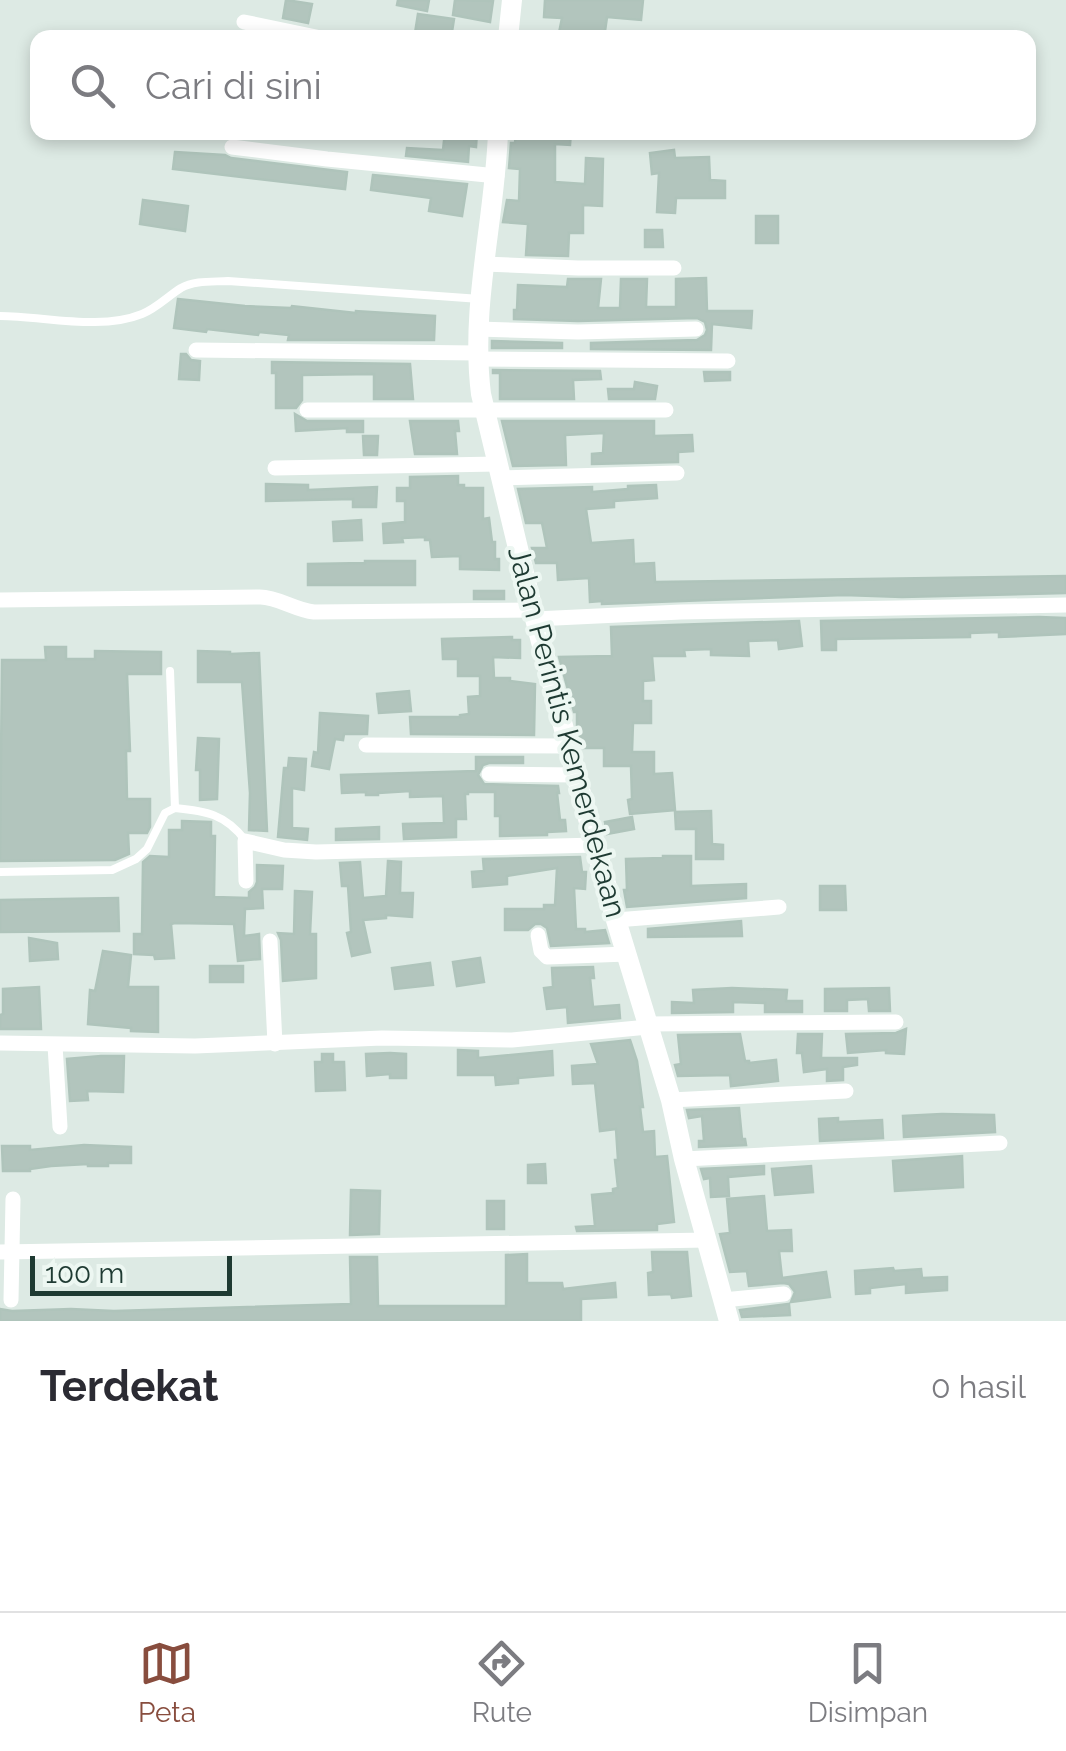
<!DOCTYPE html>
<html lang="id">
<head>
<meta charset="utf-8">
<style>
  :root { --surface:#fff; --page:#f7f7f7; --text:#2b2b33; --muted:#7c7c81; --line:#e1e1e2; --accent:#884d3e }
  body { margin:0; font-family:Raleway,sans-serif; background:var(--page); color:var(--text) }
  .scale { position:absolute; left:30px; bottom:25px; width:202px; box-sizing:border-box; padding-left:10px; border:5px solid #1e3a32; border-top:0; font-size:28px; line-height:35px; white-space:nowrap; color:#1e3a32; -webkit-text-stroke:8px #edf7f2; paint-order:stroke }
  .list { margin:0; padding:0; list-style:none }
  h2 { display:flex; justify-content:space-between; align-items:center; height:130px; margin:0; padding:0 40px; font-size:42px }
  h2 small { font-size:32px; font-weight:400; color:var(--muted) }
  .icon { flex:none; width:55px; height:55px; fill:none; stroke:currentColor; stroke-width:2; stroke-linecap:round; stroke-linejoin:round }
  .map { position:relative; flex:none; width:1066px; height:1321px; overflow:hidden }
  .search { position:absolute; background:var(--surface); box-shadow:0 5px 15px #0003; left:30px; right:30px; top:30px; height:110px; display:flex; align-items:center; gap:25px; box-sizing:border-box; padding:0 35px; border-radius:20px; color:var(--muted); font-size:38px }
  .sheet { height:290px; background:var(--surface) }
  nav { display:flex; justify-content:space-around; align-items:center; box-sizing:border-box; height:140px; border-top:2px solid var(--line); background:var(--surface); font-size:28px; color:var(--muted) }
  nav a { display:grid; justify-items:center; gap:5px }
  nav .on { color:var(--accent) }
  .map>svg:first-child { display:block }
  .building { fill:#b2c5bd; stroke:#afc4bb; stroke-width:2.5 }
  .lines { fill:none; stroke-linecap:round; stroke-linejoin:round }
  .service { stroke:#fff; stroke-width:8 }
  .minor { stroke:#fff; stroke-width:15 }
  .tertiary { stroke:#fff; stroke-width:20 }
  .labels { text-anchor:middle; stroke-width:8; stroke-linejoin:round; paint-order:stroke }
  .street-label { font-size:30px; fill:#1e3a32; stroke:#edf7f2 }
</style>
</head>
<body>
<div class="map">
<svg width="1066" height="1321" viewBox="0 0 1066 1321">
  <rect width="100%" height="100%" fill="#ddeae4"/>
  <!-- building -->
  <g class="building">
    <polygon points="286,0 312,4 308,23 283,18"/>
    <polygon points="398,0 429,0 427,11 397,5"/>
    <polygon points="455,0 493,1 490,22 453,15"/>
    <polygon points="545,0 643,0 641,20 607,17 604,38 558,38 562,18 544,17"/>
    <polygon points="418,14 454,19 451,38 435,38 415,33"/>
    <polygon points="445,132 477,132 476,147 469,146 468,162 406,156 407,148 443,150"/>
    <polygon points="516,132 571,132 570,145 555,144 555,182 585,184 586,158 603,159 602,206 583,205 583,233 569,233 568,256 526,255 528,224 503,222 507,200 519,201 520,169 509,168 511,143 515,143"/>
    <polygon points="674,150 675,158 709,157 710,180 725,181 725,198 676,198 675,213 657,212 659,173 652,174 650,153"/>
    <polygon points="175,152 225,155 231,158 347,172 345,189 173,169"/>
    <polygon points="373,175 467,184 462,216 429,211 431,198 371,190"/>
    <polygon points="143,200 188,206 185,231 140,224"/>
    <rect x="756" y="216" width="22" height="27"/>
    <polygon points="645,230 662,230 663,247 645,247"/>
    <polygon points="706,278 707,311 752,311 751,328 712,324 711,350 591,349 591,343 697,340 705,335 707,330 705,322 697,318 578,321 514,319 514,310 517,310 518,285 567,287 568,279 601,279 598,308 620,308 621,279 647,279 646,307 676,307 676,279"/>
    <polygon points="178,299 245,306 291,308 292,306 356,313 356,311 435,316 434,340 288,340 289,335 259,332 258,335 207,329 206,332 174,328"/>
    <polygon points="492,341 562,343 562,348 492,348"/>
    <polygon points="181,354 186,354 191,360 200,361 199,380 179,379"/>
    <polygon points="272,362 410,364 413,399 374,399 374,374 302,375 302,400 296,408 276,408 276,373 272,373"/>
    <polygon points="493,370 600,371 601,379 573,380 574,399 500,399 500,373 493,373"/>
    <polygon points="704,372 730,372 730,380 705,381"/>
    <polygon points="635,382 657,386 655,399 609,399 608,389 634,389"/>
    <polygon points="295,414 307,421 363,421 363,432 347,432 347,428 296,431"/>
    <polygon points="410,421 458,421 459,431 455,431 457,454 415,454"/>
    <polygon points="502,421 654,421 654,436 692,435 693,451 678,452 678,462 592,464 592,454 603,453 604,433 565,435 566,465 513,466"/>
    <polygon points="363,436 378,436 377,455 364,455"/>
    <polygon points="458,476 458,485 464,485 464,488 483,488 483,519 489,518 492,542 495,542 495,559 499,559 499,570 460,569 460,556 432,557 430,540 425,540 425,537 402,538 403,542 384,543 383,524 405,522 405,501 397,501 397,488 410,488 410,477"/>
    <polygon points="266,484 308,485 308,490 377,487 376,507 353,507 353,499 266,501"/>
    <polygon points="656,485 657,498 614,501 614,507 586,509 591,543 633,540 634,564 654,563 655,582 1066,576 1066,593 902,597 844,595 602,604 602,601 590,602 589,578 558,580 557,563 536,563 532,548 547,548 542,523 526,523 518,489 592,487 592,492 628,489 628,486"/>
    <polygon points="361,520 362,540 334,541 333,522"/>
    <polygon points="365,561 415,561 415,585 308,585 308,564 365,563"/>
    <rect x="474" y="591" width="30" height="8"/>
    <polygon points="1039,617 1066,618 1066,634 999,637 999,632 970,633 970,637 836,639 836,650 822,650 821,621"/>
    <polygon points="799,621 802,646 779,649 778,640 748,641 749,656 711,655 711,649 684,650 685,656 652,656 654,680 643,681 643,701 651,701 651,723 633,723 632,752 654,752 654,774 672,773 675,810 630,814 628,800 632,799 631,766 604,766 604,748 583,748 577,726 577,712 574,712 559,657 612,656 611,627"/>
    <polygon points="512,637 512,640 520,640 520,658 493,657 494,678 510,678 510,681 535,684 534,735 411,734 410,717 460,717 460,715 469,714 468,697 480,696 480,676 458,676 458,659 443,659 442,639"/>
    <polygon points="45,647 66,647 66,659 95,659 95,651 161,652 161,674 127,674 130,751 126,751 127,799 150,799 150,827 147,833 128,833 129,854 115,860 0,861 2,660 46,660"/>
    <polygon points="198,651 230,652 230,654 259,653 267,831 249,830 250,793 242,682 198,682"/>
    <polygon points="409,691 411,711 379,713 377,694"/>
    <polygon points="320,713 368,716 367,734 344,734 343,740 335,739 329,769 312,766 314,752 318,753"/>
    <polygon points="198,738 219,739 217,799 200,800 200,770 196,770"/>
    <polygon points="476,757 523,757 523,763 489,763 483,765 478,775 484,784 558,786 559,793 557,793 560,820 565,820 566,831 547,832 547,835 500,836 500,816 495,816 495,792 468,792 468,794 465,794 466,819 456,819 456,837 404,839 403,824 444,823 443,796 410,797 410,791 378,793 378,795 366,795 366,792 342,793 341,775 476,771"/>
    <polygon points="289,758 306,759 304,790 292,788 292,828 308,829 307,840 278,837 284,768 288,768"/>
    <polygon points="711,811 712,844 723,845 723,859 696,859 696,829 676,829 675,812"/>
    <polygon points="632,817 634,829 607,834 605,822"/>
    <polygon points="182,821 211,822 211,836 215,836 214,897 249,898 249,892 255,887 257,882 257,865 283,866 282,889 262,889 263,908 245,909 244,936 259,934 260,959 238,961 234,924 175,923 171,924 174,958 155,959 154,955 134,954 134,934 142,934 143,862 150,856 169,857 169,830 182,830"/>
    <polygon points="379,827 379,839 336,840 336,829"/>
    <polygon points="663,856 691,856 691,886 746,884 746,898 627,907 624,890 627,890 626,859 663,858"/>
    <polygon points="580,857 582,872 586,872 585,889 574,888 576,929 585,929 585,932 605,930 609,943 551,946 547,928 541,924 535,924 528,930 505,930 505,909 544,909 544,905 555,905 557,868 507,876 507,884 473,887 472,872 484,871 483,859"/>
    <polygon points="388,861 401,862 400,893 413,893 412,917 386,915 386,918 363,920 370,952 352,956 347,933 351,932 348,886 342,886 340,863 360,862 363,898 386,896"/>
    <polygon points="820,886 845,886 846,910 820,910"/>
    <polygon points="295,891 312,892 310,934 316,934 316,978 283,981 281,940 278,933 294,934"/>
    <polygon points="118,898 119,931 0,932 0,900"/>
    <polygon points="741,921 742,936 648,937 648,929"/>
    <polygon points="29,938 57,943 58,959 30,961"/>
    <polygon points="103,951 131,955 128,987 158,987 158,1032 131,1031 131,1028 88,1024 90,990 95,991"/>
    <polygon points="480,958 484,982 457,986 453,962"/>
    <polygon points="430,963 433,985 395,989 392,968"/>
    <rect x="210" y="966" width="33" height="16"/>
    <polygon points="593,967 594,978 590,978 593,1007 619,1005 620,1018 568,1023 567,1007 547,1009 544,988 553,987 552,968"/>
    <polygon points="39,987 41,1029 0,1029 0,1015 3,1014 3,989"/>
    <polygon points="732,988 787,990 786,1001 802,1001 802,1012 765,1012 765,1003 733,1002 733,1012 672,1013 672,1002 694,1003 693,990"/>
    <polygon points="889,988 890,1011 869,1011 868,999 847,1000 847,1011 825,1011 825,989"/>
    <polygon points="906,1029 904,1054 886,1053 886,1050 848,1053 846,1034 896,1033"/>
    <polygon points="740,1034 745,1061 749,1061 749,1063 776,1060 778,1081 731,1086 730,1075 678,1076 675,1065 681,1064 678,1035"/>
    <polygon points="798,1034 822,1034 821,1058 857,1058 857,1065 843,1067 843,1080 827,1081 827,1069 804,1072 802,1053 797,1053"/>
    <polygon points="630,1040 637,1061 643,1107 640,1107 643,1132 654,1131 655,1157 667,1156 674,1222 657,1224 657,1230 577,1231 576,1227 595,1226 592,1195 613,1193 613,1189 618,1188 615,1160 618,1160 616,1129 600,1131 595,1083 573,1084 572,1066 598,1064 591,1044"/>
    <polygon points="458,1050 478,1051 478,1058 552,1051 553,1075 518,1078 518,1083 496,1085 495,1075 458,1075"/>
    <polygon points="390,1053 406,1054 406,1078 390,1078 390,1074 367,1076 366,1054"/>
    <polygon points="322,1054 333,1054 333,1062 344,1062 345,1090 316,1091 315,1062 322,1062"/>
    <polygon points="101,1056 124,1056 123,1092 87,1091 88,1100 70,1101 67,1059"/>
    <polygon points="739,1108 742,1139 745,1139 746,1145 699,1147 699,1141 704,1141 702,1116 689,1118 687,1110"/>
    <polygon points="942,1114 994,1115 995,1132 904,1137 903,1116"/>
    <polygon points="838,1118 838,1122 882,1120 883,1138 820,1141 819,1119"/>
    <polygon points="84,1145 131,1147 131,1163 108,1163 108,1166 88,1166 88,1164 51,1166 30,1169 30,1171 3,1171 2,1146 30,1146 30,1150"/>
    <polygon points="962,1156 963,1187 895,1191 893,1161"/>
    <polygon points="545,1164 546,1183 528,1183 528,1165"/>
    <polygon points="764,1166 764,1174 728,1177 729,1196 711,1197 710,1178 704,1179 701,1169"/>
    <polygon points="811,1166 813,1192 775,1195 772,1169"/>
    <polygon points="351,1190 380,1191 379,1234 350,1235"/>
    <polygon points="764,1196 767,1231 791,1230 792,1251 779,1251 782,1278 826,1272 830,1297 791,1302 795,1292 789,1284 783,1283 749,1286 747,1271 730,1272 720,1234 730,1233 727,1199"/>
    <rect x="487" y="1201" width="17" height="28"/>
    <polygon points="652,1252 687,1252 691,1296 672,1298 671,1294 649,1295 648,1273 653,1272"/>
    <polygon points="527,1254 527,1283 562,1283 563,1289 615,1283 616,1297 581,1299 581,1321 0,1321 0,1309 12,1311 71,1309 114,1311 351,1304 350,1257 377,1257 378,1306 506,1306 506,1255"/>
    <polygon points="893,1268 894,1271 921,1269 922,1278 947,1277 947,1290 906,1293 906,1284 870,1288 870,1293 856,1294 855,1271"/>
    <polygon points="789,1304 790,1315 742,1317 740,1310"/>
  </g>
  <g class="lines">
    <!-- service -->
    <g class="service">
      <path d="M0,316c44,0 100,15 142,-2 15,-6 26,-18 39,-26 14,-8 32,-6 47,-7l252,18"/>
      <polyline points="170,671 175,808"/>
      <path d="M0,872l112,-2 24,-11 11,-10 18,-36 10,-5c31,3 50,6 70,32"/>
    </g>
    <!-- minor -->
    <g class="minor">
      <polyline points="244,22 321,38"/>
      <polyline points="232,147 327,159 497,176"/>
      <polyline points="484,264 578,268 674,268"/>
      <polyline points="478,329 578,332 696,329"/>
      <polyline points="196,350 477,353"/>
      <polyline points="477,359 728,361"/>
      <polyline points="307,410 666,410"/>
      <polyline points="275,468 498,464"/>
      <polyline points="501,478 677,473"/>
      <path d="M0,600l260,-3c18,0 35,13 54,15l219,-2"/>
      <polyline points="535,619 681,612 1066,605"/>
      <polyline points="366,745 569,746"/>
      <polyline points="489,774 576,775"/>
      <polyline points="246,881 245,841 284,850 316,852 596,845"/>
      <polyline points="616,920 779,907"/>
      <polyline points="538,935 541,951 547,957 627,954"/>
      <polyline points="270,941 275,1044"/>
      <polyline points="648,1024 896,1022"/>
      <polyline points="0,1043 195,1046 382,1038 512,1040 648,1027"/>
      <polyline points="55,1045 60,1127"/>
      <polyline points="671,1100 846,1091"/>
      <polyline points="684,1159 1000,1143"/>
      <polyline points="0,1252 707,1240"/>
      <polyline points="11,1300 13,1199"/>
      <polyline points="723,1300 784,1294"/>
    </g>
    <!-- tertiary -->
    <g class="tertiary">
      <polyline points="508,38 512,0"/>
      <path d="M498,132c-3,88 -28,174 -17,262l54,225 41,156 40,145 55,180 13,59 45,162"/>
    </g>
  </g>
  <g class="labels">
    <!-- street labels -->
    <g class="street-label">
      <text transform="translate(567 732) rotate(75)" y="10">Jalan Perintis Kemerdekaan</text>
    </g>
  </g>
</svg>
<div class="scale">100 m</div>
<div class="search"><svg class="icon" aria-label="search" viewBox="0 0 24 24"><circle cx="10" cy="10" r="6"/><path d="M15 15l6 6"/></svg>Cari di sini</div>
</div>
<section class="sheet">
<h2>Terdekat<small>0 hasil</small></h2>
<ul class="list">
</ul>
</section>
<nav>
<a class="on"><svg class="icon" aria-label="map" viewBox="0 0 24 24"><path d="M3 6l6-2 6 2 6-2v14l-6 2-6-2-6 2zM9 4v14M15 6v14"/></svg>Peta</a>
<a><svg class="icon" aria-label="directions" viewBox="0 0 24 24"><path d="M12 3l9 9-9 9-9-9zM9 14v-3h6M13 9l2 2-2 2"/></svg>Rute</a>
<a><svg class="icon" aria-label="saved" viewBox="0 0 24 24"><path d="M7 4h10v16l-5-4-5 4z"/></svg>Disimpan</a>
</nav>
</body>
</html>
